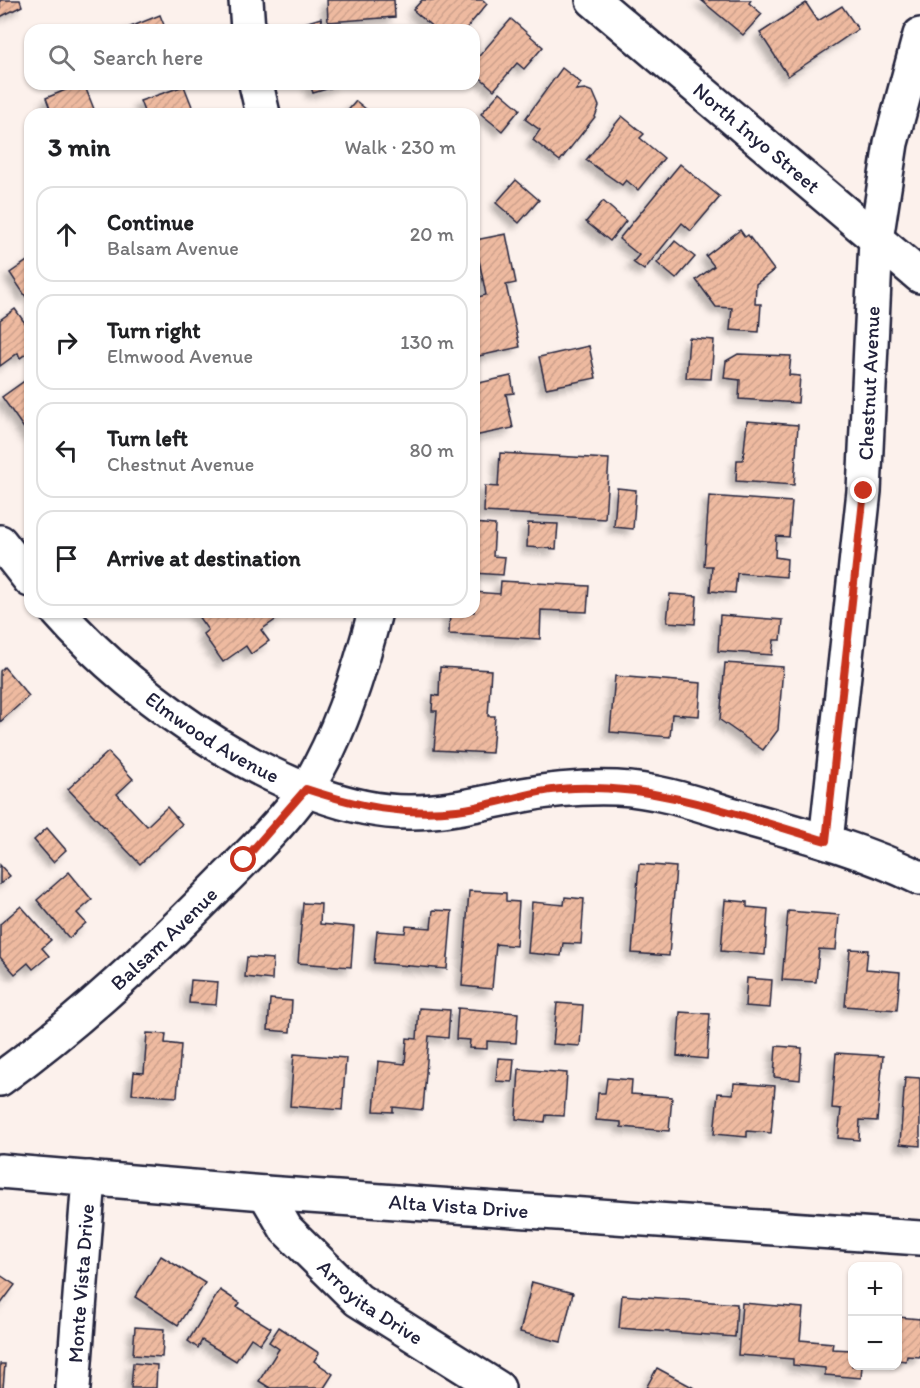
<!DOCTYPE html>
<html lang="en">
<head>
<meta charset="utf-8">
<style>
  :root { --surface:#fff; --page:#f2f2f2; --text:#202124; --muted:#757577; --line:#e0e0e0 }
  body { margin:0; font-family:Itim,sans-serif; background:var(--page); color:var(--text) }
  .controls { position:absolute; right:18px; bottom:18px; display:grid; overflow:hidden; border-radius:12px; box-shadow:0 2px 4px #0004 }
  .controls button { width:54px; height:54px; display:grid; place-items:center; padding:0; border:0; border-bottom:2px solid var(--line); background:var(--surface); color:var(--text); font:30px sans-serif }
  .stop { position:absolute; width:18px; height:18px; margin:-14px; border:4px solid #c8321e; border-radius:50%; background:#fff }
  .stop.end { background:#c8321e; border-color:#fff; box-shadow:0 2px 6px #0008 }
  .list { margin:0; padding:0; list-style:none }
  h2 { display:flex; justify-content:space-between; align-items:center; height:78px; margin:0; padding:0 24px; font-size:26px }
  h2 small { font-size:20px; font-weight:400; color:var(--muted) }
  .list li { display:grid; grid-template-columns:39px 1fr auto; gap:18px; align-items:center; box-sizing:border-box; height:96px; margin:0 12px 12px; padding:0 12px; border:2px solid var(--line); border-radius:18px }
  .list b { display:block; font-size:22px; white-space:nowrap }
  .list p { margin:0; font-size:20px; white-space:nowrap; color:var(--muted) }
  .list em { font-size:20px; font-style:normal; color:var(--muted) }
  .icon { flex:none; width:33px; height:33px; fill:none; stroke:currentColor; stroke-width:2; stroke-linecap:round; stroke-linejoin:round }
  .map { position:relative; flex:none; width:920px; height:1388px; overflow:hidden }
  .search { position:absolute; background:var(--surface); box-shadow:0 2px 4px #0004; left:24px; top:24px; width:456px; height:66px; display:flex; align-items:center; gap:15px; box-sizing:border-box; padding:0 21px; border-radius:18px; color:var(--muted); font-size:22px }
  .panel { position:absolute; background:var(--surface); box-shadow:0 2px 4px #0004; left:24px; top:108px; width:456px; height:510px; border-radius:18px }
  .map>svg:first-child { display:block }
  .building { fill:url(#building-hatch); stroke:#22223b; stroke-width:1.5; filter:url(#shadow) }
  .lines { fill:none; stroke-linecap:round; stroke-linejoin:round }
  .minor-casing { stroke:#22223b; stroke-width:38 }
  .minor { stroke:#fff; stroke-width:33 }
  .route { stroke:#c8321e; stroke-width:8 }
  .labels { text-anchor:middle; stroke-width:4.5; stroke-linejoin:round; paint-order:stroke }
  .street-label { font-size:21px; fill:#22223b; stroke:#fff }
</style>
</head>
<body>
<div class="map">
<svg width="920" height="1388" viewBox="0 0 920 1388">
  <defs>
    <pattern id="building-hatch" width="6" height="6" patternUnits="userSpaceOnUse" patternTransform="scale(1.5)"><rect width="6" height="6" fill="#eebaa0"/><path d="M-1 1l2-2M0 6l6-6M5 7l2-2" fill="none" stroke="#cca08b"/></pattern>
    <filter id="shadow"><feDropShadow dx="-5.5" dy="5.5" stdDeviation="3" flood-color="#0004"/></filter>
  </defs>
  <rect width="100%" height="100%" fill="#fcf1ec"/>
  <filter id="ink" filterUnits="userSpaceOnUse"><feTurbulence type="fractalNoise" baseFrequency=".0167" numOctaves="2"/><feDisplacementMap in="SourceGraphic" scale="12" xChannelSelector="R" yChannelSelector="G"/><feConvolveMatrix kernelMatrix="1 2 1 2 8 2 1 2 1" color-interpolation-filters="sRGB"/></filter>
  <g filter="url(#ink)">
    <!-- building -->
    <g class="building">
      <polygon points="0,0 20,0 22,6 0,17"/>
      <polygon points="327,0 394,0 395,17 328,22"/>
      <polygon points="422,0 483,0 487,4 465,30 436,30 413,10"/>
      <polygon points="701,0 751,0 749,3 762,14 743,35"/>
      <polygon points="806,3 818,21 842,6 858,29 788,76 760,33"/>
      <polygon points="160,15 166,30 123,30"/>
      <polygon points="321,18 325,30 296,30 295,26"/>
      <polygon points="511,19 543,47 524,69 517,63 494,90 474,72 474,62"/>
      <polygon points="562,68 581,83 576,90 585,89 593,92 599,106 595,117 560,161 533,140 540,130 525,119"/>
      <polygon points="80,84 84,84 94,109 83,114 52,114 46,98"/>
      <polygon points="310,84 339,84 340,85 313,93"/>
      <polygon points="184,86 195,114 145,114 140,101"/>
      <polygon points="500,92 520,109 502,131 481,114"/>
      <polygon points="356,101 372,114 345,114"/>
      <polygon points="622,116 644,134 640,138 664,158 638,190 626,180 622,185 586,160"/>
      <polygon points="680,164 720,197 691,231 682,223 644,270 633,262 639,255 619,239"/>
      <polygon points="516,180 539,200 519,223 496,203"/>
      <polygon points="603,201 626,221 610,241 586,222"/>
      <polygon points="740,230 745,237 748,235 774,270 756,284 755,304 761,304 759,332 730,330 732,308 716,307 696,280 714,266 706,256"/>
      <polygon points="506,234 516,283 506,285 520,347 474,357 474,298 486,295 475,240"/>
      <polygon points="675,241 695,257 676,279 657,263"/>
      <polygon points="30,259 30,294 26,297 10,273"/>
      <polygon points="15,309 30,330 30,351 20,358 18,353 0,366 0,320"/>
      <polygon points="689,338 714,340 711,379 686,378"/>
      <polygon points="589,346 596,378 546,388 539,357"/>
      <polygon points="738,354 791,356 789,375 800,376 798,403 739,399 740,380 724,378 726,361"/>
      <polygon points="511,376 514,393 506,394 513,428 474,436 474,384"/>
      <polygon points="30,377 30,437 2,397"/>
      <polygon points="747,421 798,425 794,485 736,481 737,460 743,460"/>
      <polygon points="500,453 609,459 605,519 484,512 485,486 498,487"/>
      <polygon points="617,488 636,490 633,529 614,527"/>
      <polygon points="709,496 792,502 789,537 776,536 775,557 787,559 786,577 737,573 735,593 710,591 712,566 704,566"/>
      <polygon points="474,523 495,525 493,556 505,557 503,575 474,573"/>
      <polygon points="528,523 558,524 556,549 527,547"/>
      <polygon points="501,581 589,586 587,612 541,610 540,639 449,634 450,612 474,612 474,592 500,594"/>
      <polygon points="670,594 697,596 695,624 667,622"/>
      <polygon points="195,612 279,612 281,616 261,630 269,641 251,654 246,646 223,662 203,634 208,630"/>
      <polygon points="720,615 783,620 781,640 774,640 772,655 718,651"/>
      <polygon points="725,663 783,667 778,730 763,750 720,720"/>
      <polygon points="4,667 29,696 0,722 0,671"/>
      <polygon points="440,667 491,670 488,716 495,716 492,753 434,750 437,711 432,711 433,695 439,696"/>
      <polygon points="615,676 701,683 699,716 672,714 670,737 610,732"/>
      <polygon points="108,752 133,779 117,794 147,826 167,807 182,824 140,864 68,789"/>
      <polygon points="47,828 66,850 53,862 34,840"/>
      <polygon points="639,864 676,867 669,956 632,953"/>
      <polygon points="0,865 10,876 0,884"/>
      <polygon points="69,872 92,900 77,913 86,923 69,938 37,900"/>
      <polygon points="469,891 506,893 506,901 519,902 516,946 496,944 492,989 462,986"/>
      <polygon points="565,897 584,899 581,944 563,943 561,956 528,953 532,902 564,905"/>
      <polygon points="725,900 747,902 747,907 768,909 765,955 721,951"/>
      <polygon points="303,903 321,904 320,924 354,927 351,967 298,963"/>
      <polygon points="21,906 51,940 42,948 49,956 33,969 28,963 15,974 0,957 0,924"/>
      <polygon points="433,910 452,911 447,969 374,963 377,931 405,933 406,926 431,928"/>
      <polygon points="788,911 839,915 836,950 819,949 816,982 782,980"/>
      <polygon points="850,949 868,950 866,969 900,972 897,1010 845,1006"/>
      <polygon points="247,957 273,959 272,980 245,977"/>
      <polygon points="747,978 772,980 770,1008 745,1006"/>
      <polygon points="191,980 218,982 216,1005 189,1003"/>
      <polygon points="270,999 292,1001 290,1032 268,1030"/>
      <polygon points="557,1003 583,1005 580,1046 553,1044"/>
      <polygon points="419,1008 450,1010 448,1038 429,1036 423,1110 393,1107 393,1112 374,1111 378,1061 405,1064 407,1038 417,1039"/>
      <polygon points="458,1008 518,1013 516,1043 487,1041 487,1049 469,1048 470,1040 456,1039"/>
      <polygon points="680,1012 710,1014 707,1059 677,1056"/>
      <polygon points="147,1033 166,1034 165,1043 181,1045 177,1097 132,1094 134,1072 144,1073"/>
      <polygon points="776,1046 802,1048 800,1080 774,1077"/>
      <polygon points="836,1053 883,1056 877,1121 860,1120 859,1140 838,1138 841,1109 832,1108"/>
      <polygon points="294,1054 346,1058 342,1110 290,1106"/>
      <polygon points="498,1058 514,1059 512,1082 496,1081"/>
      <polygon points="519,1069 567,1073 564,1116 546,1115 545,1122 516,1119"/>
      <polygon points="905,1077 920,1078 920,1146 900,1144"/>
      <polygon points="607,1078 632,1080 631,1094 672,1097 669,1131 621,1127 621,1122 596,1120 598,1093 605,1093"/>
      <polygon points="734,1083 775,1086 771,1133 747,1131 747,1137 714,1134 718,1093 733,1094"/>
      <polygon points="161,1256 205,1283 178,1325 135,1297"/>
      <polygon points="0,1275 15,1285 0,1305"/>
      <polygon points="532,1282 573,1293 561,1342 520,1332"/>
      <polygon points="220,1290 240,1303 237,1307 271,1328 260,1344 251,1338 236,1361 202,1340 198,1348 188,1341"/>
      <polygon points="622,1295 737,1304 735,1337 619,1328"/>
      <polygon points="742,1303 803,1308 800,1340 833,1343 832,1349 852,1350 852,1366 862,1366 861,1378 825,1375 825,1368 793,1365 793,1359 738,1355"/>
      <polygon points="898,1317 920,1319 920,1357 907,1356 906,1361 898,1360"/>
      <polygon points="135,1327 164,1329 162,1357 133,1355"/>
      <polygon points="279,1327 319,1353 314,1361 333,1374 324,1388 270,1388 259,1381 279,1349 269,1342"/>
      <polygon points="133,1363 157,1365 156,1388 131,1388"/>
      <polygon points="0,1364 5,1364 3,1388 0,1388"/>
      <polygon points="657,1368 694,1388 646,1388"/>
    </g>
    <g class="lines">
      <!-- minor casing -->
      <g class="minor-casing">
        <g id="minor">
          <polyline points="246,0 248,30"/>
          <path id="s1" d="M593,0l327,276"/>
          <polyline points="256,84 263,114"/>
          <polyline points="0,542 30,580"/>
          <path id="s2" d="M58,612c75,86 235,202 353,200 39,0 74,-10 112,-17 31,-6 63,-8 94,-7 43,2 84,17 124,29 61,17 122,33 179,61"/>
          <path id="s3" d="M826,841l38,-350 12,-251 15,-97 29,-108"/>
          <path id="s4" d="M0,1079c81,-59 154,-127 224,-199 25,-25 63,-62 82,-91 33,-50 54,-119 69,-177"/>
          <path id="s5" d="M0,1171l265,22 655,45"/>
          <path id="s6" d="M265,1193l21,36 72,71 140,88"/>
          <path id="s7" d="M73,1388l16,-210"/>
        </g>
      </g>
      <!-- minor -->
      <use href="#minor" class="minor"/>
    </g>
  </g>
  <g class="lines" filter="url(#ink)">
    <!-- route -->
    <path class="route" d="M244,860l62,-71c52,17 96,27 151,21 40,-5 77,-21 117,-22 87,-3 170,29 252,53l38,-350"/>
  </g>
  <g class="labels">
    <!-- street labels -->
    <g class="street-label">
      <text dy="7" stroke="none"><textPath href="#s1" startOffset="214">North Inyo Street</textPath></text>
      <text dy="7" stroke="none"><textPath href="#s3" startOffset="460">Chestnut Avenue</textPath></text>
      <text dy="7" stroke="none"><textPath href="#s2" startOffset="200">Elmwood Avenue</textPath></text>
      <text dy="7" stroke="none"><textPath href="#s4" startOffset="216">Balsam Avenue</textPath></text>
      <text dy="7" stroke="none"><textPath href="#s5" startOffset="460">Alta Vista Drive</textPath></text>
      <text dy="7" stroke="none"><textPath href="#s7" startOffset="105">Monte Vista Drive</textPath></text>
      <text dy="7" stroke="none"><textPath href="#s6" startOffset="154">Arroyita Drive</textPath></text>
    </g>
  </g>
</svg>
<div class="controls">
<button>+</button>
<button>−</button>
</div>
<div class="stop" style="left:244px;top:860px"></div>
<div class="stop end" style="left:864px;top:491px"></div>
<div class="search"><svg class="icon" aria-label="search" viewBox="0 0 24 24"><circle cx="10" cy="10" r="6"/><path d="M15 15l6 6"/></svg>Search here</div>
<section class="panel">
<h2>3 min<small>Walk · 230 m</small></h2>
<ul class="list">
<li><svg class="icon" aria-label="ahead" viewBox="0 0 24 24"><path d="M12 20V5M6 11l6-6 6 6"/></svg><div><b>Continue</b><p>Balsam Avenue</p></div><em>20 m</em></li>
<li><svg class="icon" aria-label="right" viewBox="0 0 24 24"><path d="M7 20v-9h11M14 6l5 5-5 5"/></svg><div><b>Turn right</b><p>Elmwood Avenue</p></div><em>130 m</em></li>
<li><svg class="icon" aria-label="left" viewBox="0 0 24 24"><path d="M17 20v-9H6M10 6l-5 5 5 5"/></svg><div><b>Turn left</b><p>Chestnut Avenue</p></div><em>80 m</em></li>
<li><svg class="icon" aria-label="arrive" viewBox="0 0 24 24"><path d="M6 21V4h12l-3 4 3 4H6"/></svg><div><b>Arrive at destination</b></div></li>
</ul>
</section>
</div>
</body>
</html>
